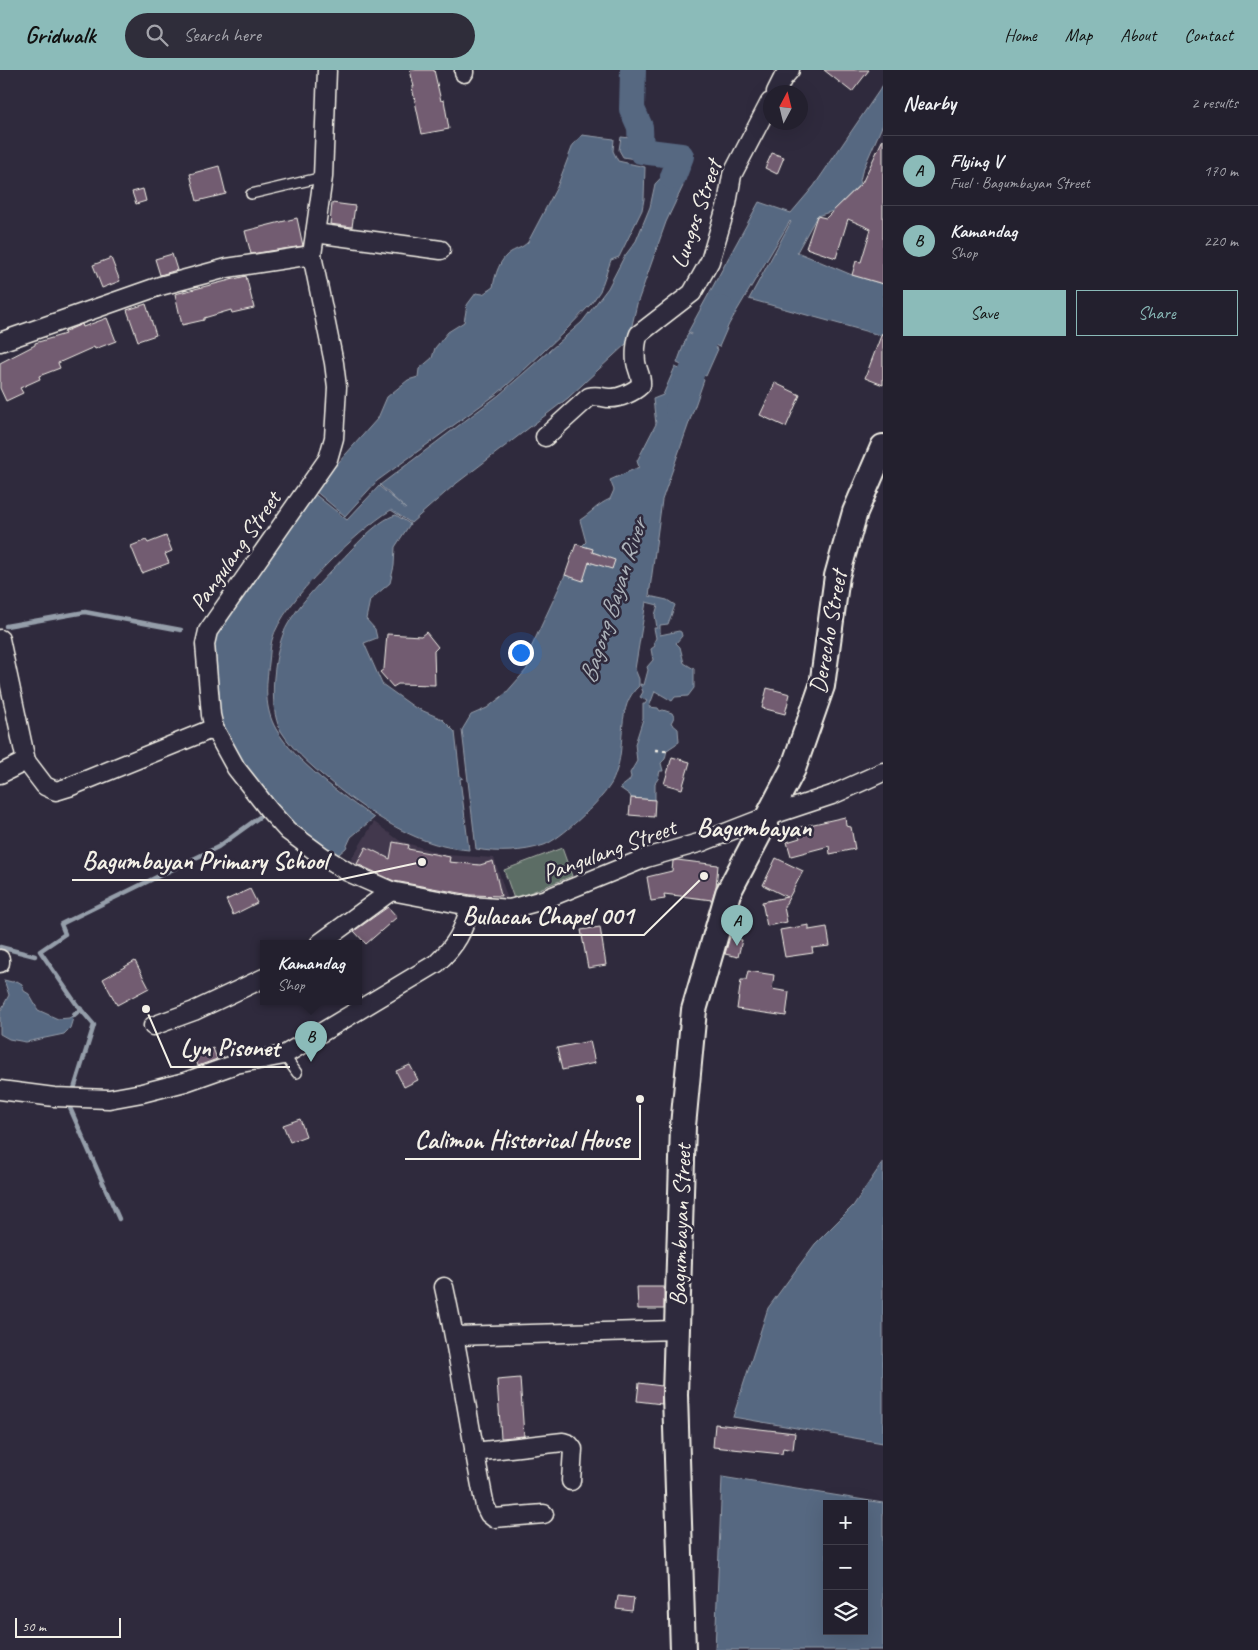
<!DOCTYPE html>
<html lang="en">
<head>
<meta charset="utf-8">
<style>
  :root { --surface:#23202e; --page:#2f2d3a; --text:#f1f3f6; --muted:#a3a3aa; --line:#403e4a; --accent:#8bbbb9 }
  body { margin:0; font-family:Caveat,sans-serif; background:var(--page); color:var(--text) }
  .controls { position:absolute; right:15px; bottom:15px; display:grid; overflow:hidden; border-radius:0px; box-shadow:0 5px 20px #0002 }
  .controls button { width:45px; height:45px; display:grid; place-items:center; padding:0; border:0; border-bottom:1px solid var(--line); background:var(--surface); color:var(--text); font:25px sans-serif }
  .compass { position:absolute; left:763px; top:15px; width:45px; height:45px; border-radius:50%; background:var(--surface); box-shadow:0 5px 20px #0002; rotate:7deg }
  .scale { position:absolute; left:15px; bottom:12px; width:106px; box-sizing:border-box; padding-left:5px; border:2px solid #f4f1e8; border-top:0; font-size:14px; line-height:18px; white-space:nowrap; color:#f4f1e8; -webkit-text-stroke:4px #2f2a3d; paint-order:stroke }
  .you { position:absolute; left:520px; top:582px; width:18px; height:18px; margin:-12px; border:4px solid #fff; border-radius:50%; background:#1a73e8; box-shadow:0 0 0 8px #1a73e833 }
  .badge { display:grid; place-items:center; width:32px; height:32px; border-radius:50%; background:var(--accent); color:#111; font-size:16px; font-weight:700 }
  .pin { position:absolute; translate:-50% -41px; filter:drop-shadow(0 1px 2px #0008) }
  .pin::after { content:''; position:absolute; top:26px; width:18px; height:15px; background:inherit; clip-path:polygon(0 0,100% 0,50% 100%) }
  .popup { position:absolute; left:260px; top:870px; width:102px; height:65px; box-sizing:border-box; display:grid; place-content:center; border-radius:0px; background:var(--surface); filter:drop-shadow(0 1px 4px #0005); font-size:16px; white-space:nowrap; color:var(--muted) }
  .popup b { font-size:19px; color:var(--text) }
  .popup::after { content:''; position:absolute; left:50%; top:100%; margin-left:-10px; border:10px solid transparent; border-top-color:var(--surface) }
  .list { margin:0; padding:0; list-style:none }
  h2 { display:flex; justify-content:space-between; align-items:center; height:65px; margin:0; padding:0 20px; font-size:21px }
  h2 small { font-size:16px; font-weight:400; color:var(--muted) }
  .list li { display:grid; grid-template-columns:32px 1fr auto; gap:15px; align-items:center; box-sizing:border-box; height:70px; padding:0 20px; border-top:1px solid var(--line) }
  .list b { display:block; font-size:19px; white-space:nowrap }
  .list p { margin:0; font-size:16px; white-space:nowrap; color:var(--muted) }
  .list em { font-size:16px; font-style:normal; color:var(--muted) }
  .actions { display:flex; gap:10px; padding:15px 20px }
  .actions a { flex:1; padding:11px 0; border:1px solid var(--accent); border-radius:0px; text-align:center; font-size:18px; color:var(--accent) }
  .actions .main { background:var(--accent); color:#111 }
  .icon { flex:none; width:28px; height:28px; fill:none; stroke:currentColor; stroke-width:2; stroke-linecap:round; stroke-linejoin:round }
  .map { position:relative; flex:none; width:883px; height:1580px; overflow:hidden }
  header { display:flex; align-items:center; gap:30px; box-sizing:border-box; height:70px; padding:0 25px; background:var(--accent); color:#111 }
  header strong { font-size:24px }
  nav { display:flex; gap:28px; margin-inline-start:auto; font-size:18px }
  .search { width:350px; height:45px; background:var(--page); display:flex; align-items:center; gap:12px; box-sizing:border-box; padding:0 18px; border-radius:28px; color:var(--muted); font-size:19px }
  main { display:flex }
  aside { flex:1; background:var(--surface) }
  .map>svg:first-child { display:block }
  .built { fill:#43394d }
  .green { fill:#5b6d65; stroke:#a8afa6 }
  .water { fill:#566781; stroke:#959eaa; fill-rule:evenodd }
  .lines { fill:none; stroke-linecap:round; stroke-linejoin:round }
  .stream { stroke:#959eaa; stroke-width:4.5 }
  .river { stroke:#566781; stroke-width:26 }
  .building { fill:#725b71; stroke:#f4f1e8 }
  .lane-casing { stroke:#f4f1e8; stroke-width:12 }
  .street-casing { stroke:#f4f1e8; stroke-width:21 }
  .secondary-casing { stroke:#f4f1e8; stroke-width:28 }
  .path { stroke:#f4f1e8; stroke-width:2.5; stroke-dasharray:4 4; stroke-linecap:butt }
  .lane { stroke:#2f2a3d; stroke-width:9 }
  .street { stroke:#2f2a3d; stroke-width:18 }
  .secondary { stroke:#2f2a3d; stroke-width:24 }
  .labels { text-anchor:middle; stroke-width:5; stroke-linejoin:round; paint-order:stroke }
  .street-label { font-size:24px; fill:#f4f1e8; stroke:#2f2a3d }
  .water-label { font-size:25px; font-style:italic; fill:#adb3ba; stroke:#2f2a3d }
  .quarter-label { font-size:26px; font-weight:bold; fill:#f4f1e8; stroke:#2f2a3d }
  .leader { fill:none; stroke:#f4f1e8; stroke-width:2 }
  .callout-dot { fill:#f4f1e8; stroke:#2f2a3d; stroke-width:2 }
  .callout-label { font-size:25px; text-anchor:middle; font-weight:bold; fill:#f4f1e8; stroke:#2f2a3d; stroke-width:5; stroke-linejoin:round; paint-order:stroke }
</style>
</head>
<body>
<header>
<strong>Gridwalk</strong>
<div class="search"><svg class="icon" aria-label="search" viewBox="0 0 24 24"><circle cx="10" cy="10" r="6"/><path d="M15 15l6 6"/></svg>Search here</div>
<nav><a>Home</a><a>Map</a><a>About</a><a>Contact</a></nav>
</header>
<main>
<div class="map">
<svg width="883" height="1580" viewBox="0 0 883 1580">
  <rect width="100%" height="100%" fill="#2f2a3d"/>
  <filter id="ink" filterUnits="userSpaceOnUse"><feTurbulence type="fractalNoise" baseFrequency=".02" numOctaves="2"/><feDisplacementMap in="SourceGraphic" scale="10" xChannelSelector="R" yChannelSelector="G"/><feConvolveMatrix kernelMatrix="1 2 1 2 8 2 1 2 1" color-interpolation-filters="sRGB"/></filter>
  <g filter="url(#ink)">
    <!-- built -->
    <polygon class="built" points="374,752 400,771 445,785 494,788 509,833 397,818 347,796"/>
    <!-- green -->
    <polygon class="green" points="562,778 572,806 514,829 504,800"/>
    <!-- water -->
    <g class="water">
      <polygon points="883,15 883,54 862,102 859,115 833,141 817,146 797,182 852,205 883,214 883,266 749,229 791,152 790,151 729,254 719,277 688,262 759,132 791,143 814,116"/>
      <path d="M582,65l32,4 -1,12 5,10 27,6 -1,32 -2,11 -23,47 -8,3 -11,31 -9,13 -26,27 -42,40 -25,22 -121,88 -32,35 -31,-26 64,-72 9,-21 21,-17 10,-3 1,-8 13,-11 3,-10 13,-16 16,-10 3,-17 9,-12 7,1 10,-7c2,-12 7,-29 18,-35 7,-4 11,-4 17,-10l29,-55 16,-42z"/>
      <polygon points="621,67 649,70 653,84 646,91 623,87 619,80"/>
      <path d="M674,76l7,2 4,4 -2,10 -4,11 4,13 -17,36 -29,82 -9,38 -60,56 -115,88 -42,37 -20,-13c-33,20 -109,92 -119,130 -2,7 -2,15 -3,23 -3,23 -5,45 7,66 18,32 68,68 98,89l-23,19 -5,11 -13,11 -15,-12 -30,-30 -51,-56 -21,-51 -8,-75 104,-143 35,28 32,-34 27,23 -26,-24 119,-90 83,-73 26,-34 16,-31 12,-16 14,-34 5,-23 21,-22 -7,-7z"/>
      <polygon points="688,263 718,279 706,306 677,293"/>
      <path d="M675,297l29,13 -42,120 -13,96 18,4 8,5 -7,19 -8,1v10l19,-4 2,1 1,4 -6,7 4,4 4,16 10,6v19l-6,8 -13,1 -3,4 -17,-10 -6,16 9,1 2,3 3,-1 9,3 2,4 -3,6 7,6 1,13 -12,8 -2,9 -4,4 2,8h-3l-2,8 -3,4v17l-24,-2 -1,-3 -10,-7 9,-7 2,-4 -1,-4 7,-12 -2,-17 8,-25v-15h2l2,-3 -7,-4 3,-5 -3,-8 4,1 4,-15 -1,-3 6,-7 -2,-11 4,-3 -1,-4 2,-4 -2,-10h3l-2,-13 3,-10 -12,-3 -11,67 4,10v7c-23,20 -13,56 -22,83 -2,6 -4,13 -8,18 -10,15 -48,52 -65,58 -21,7 -47,8 -68,4l-14,-119 9,-15 16,-7 18,-14 22,-25 2,-17 36,-77 24,-13 7,2 3,-10 -7,-2 1,-3 -11,-3 4,-4 -6,-22c11,-7 18,-16 30,-21l4,-9 -4,-10 29,-13 -2,-6 19,-37 -3,-25 10,-4z"/>
      <path d="M396,445l14,9 -15,23 -1,19 -4,17 -20,17 -4,19 9,10 2,9 -13,5 18,41 32,23 28,12 13,13 5,44 3,2 -3,1 9,71c-9,-1 -18,-2 -26,-4 -35,-8 -75,-34 -103,-56 -20,-17 -45,-36 -59,-59 -14,-24 -7,-84 7,-107 11,-19 28,-37 43,-53 15,-15 46,-52 65,-56z"/>
      <polygon points="4,910 12,912 17,911 22,914 24,921 29,924 38,940 58,949 69,948 74,945 70,958 64,964 26,972 9,969 0,964 0,942 9,925"/>
      <polygon points="883,1092 883,1373 733,1347 768,1238 815,1174 853,1136"/>
      <path d="M722,1407l161,26v147h-168zM827,1434h37v127h-37z"/>
    </g>
    <g class="lines">
      <!-- stream -->
      <g class="stream">
        <polyline points="6,556 85,542 181,560"/>
        <polyline points="0,877 35,886"/>
        <polyline points="74,945 81,939"/>
        <polyline points="73,1022 94,955 77,935 40,881 65,864 61,854 218,777 265,743"/>
        <polyline points="70,1038 119,1149"/>
      </g>
      <!-- river -->
      <g class="river">
        <polyline points="633,0 632,39 640,57 641,81 681,86 673,107"/>
        <polyline points="678,339 703,272 721,239"/>
      </g>
    </g>
    <!-- building -->
    <g class="building">
      <polygon points="410,0 434,0 441,31 444,30 449,59 422,64 412,17 414,17"/>
      <polygon points="824,0 869,0 852,22"/>
      <polygon points="883,69 883,214 852,205 856,191 861,192 871,159 848,149 836,188 806,178 817,146 826,148 862,113"/>
      <polygon points="772,83 784,87 777,104 765,98"/>
      <polygon points="219,96 226,124 197,131 190,104"/>
      <polygon points="143,119 146,131 136,134 132,122"/>
      <polygon points="332,133 355,136 352,157 330,154"/>
      <polygon points="297,148 303,176 251,184 245,161"/>
      <polygon points="172,184 177,200 160,205 155,189"/>
      <polygon points="111,188 120,211 102,218 93,195"/>
      <polygon points="246,206 254,238 232,243 231,240 204,248 204,250 182,255 175,224"/>
      <polygon points="146,234 156,265 138,271 127,240"/>
      <polygon points="107,248 116,271 95,279 94,277 58,293 60,298 39,306 40,309 20,318 23,323 6,331 0,318 0,293 35,275 35,273 65,264 64,262 82,254 83,257"/>
      <polygon points="882,263 883,264 883,315 865,308"/>
      <polygon points="775,313 800,325 786,357 760,345"/>
      <polygon points="166,466 172,481 165,484 169,493 142,503 131,476 146,470 148,473"/>
      <polygon points="576,474 593,479 592,482 615,490 612,499 589,492 583,511 565,505"/>
      <polygon points="426,562 438,577 434,581 435,615 398,614 393,617 380,602 384,599 387,564 421,566"/>
      <polygon points="767,618 790,624 785,644 762,638"/>
      <polygon points="672,687 690,692 682,719 664,714"/>
      <polygon points="631,728 655,730 654,747 629,745"/>
      <polygon points="845,747 846,756 851,757 855,779 830,784 829,776 791,786 787,772 800,768 796,758"/>
      <polygon points="393,772 409,775 408,779 450,787 449,792 480,795 493,791 501,826 471,825 394,811 357,794 366,777 390,789"/>
      <polygon points="776,788 803,801 784,837 787,852 767,856 762,832 787,827 763,815"/>
      <polygon points="677,790 718,795 716,817 712,830 664,824 665,829 651,831 647,807 672,801 673,791"/>
      <polygon points="250,819 257,833 233,845 226,830"/>
      <polygon points="388,837 397,847 366,874 354,861"/>
      <polygon points="809,855 809,860 827,857 830,876 812,878 813,883 785,887 780,860"/>
      <polygon points="600,857 606,895 588,898 581,860"/>
      <polygon points="730,867 742,870 738,887 725,884"/>
      <polygon points="135,891 149,918 117,935 103,909"/>
      <polygon points="748,901 774,905 772,919 789,922 786,946 737,939 741,910 746,910"/>
      <polygon points="590,971 595,993 562,1000 557,978"/>
      <polygon points="213,978 217,989 198,996 194,985"/>
      <polygon points="410,995 418,1010 404,1017 396,1001"/>
      <polygon points="300,1049 306,1066 290,1072 283,1055"/>
      <polygon points="637,1217 664,1217 664,1239 638,1239"/>
      <polygon points="520,1308 524,1366 501,1368 497,1310"/>
      <polygon points="639,1313 662,1316 662,1334 637,1331"/>
      <polygon points="715,1354 795,1363 793,1380 783,1378 782,1384 713,1377"/>
      <polygon points="618,1526 634,1528 632,1541 616,1539"/>
    </g>
    <g class="lines">
      <!-- lane casing -->
      <g class="lane-casing">
        <g id="lane">
          <polyline points="251,124 323,107"/>
          <polyline points="284,985 297,1003"/>
        </g>
      </g>
      <!-- street casing -->
      <g class="street-casing">
        <g id="street">
          <polyline points="327,0 323,107 312,185 334,293 337,317 334,368 328,389 208,561 205,574 211,645 214,658 236,698 269,740 288,761 322,786 348,802 391,821 470,836 510,839 543,830 646,788 702,772 769,746 832,725 883,702"/>
          <polyline points="464,0 464,3"/>
          <polyline points="776,22 783,8 790,0"/>
          <polyline points="315,163 441,180"/>
          <polyline points="0,272 160,216 227,198 312,185"/>
          <path d="M545,367l44,-40c8,-2 11,0 19,1 11,1 26,-6 33,-13 1,-9 -4,-15 -5,-23 -1,-8 0,-21 3,-28l53,-41 18,-32 17,-57 5,-29 38,-73"/>
          <polyline points="0,569 26,691"/>
          <polyline points="0,704 26,691 45,716 56,721 69,717 214,658"/>
          <polyline points="320,873 391,821"/>
          <polyline points="0,889 0,893"/>
          <polyline points="153,956 194,941 264,908"/>
          <path d="M0,1020l54,7 55,2 33,-6 43,-11 51,-18 48,-9 153,-92c20,-19 26,-31 33,-57"/>
          <path d="M444,1217c16,72 26,146 41,219l4,8 5,4 50,-4"/>
          <polyline points="455,1266 676,1260"/>
          <polyline points="474,1382 563,1372 569,1374 573,1379 571,1411"/>
        </g>
      </g>
      <!-- secondary casing -->
      <g class="secondary-casing">
        <polyline id="secondary" points="683,1580 675,1325 683,1056 694,940 728,823 793,699 822,616 837,506 855,442 883,377"/>
      </g>
      <!-- path -->
      <polyline class="path" points="655,680 667,681"/>
      <!-- lane -->
      <use href="#lane" class="lane"/>
      <!-- street -->
      <use href="#street" class="street"/>
      <!-- secondary -->
      <use href="#secondary" class="secondary"/>
    </g>
  </g>
  <g class="labels">
    <!-- street labels -->
    <g class="street-label">
      <text transform="translate(696 144) rotate(-71)" y="8">Lungos Street</text>
      <text transform="translate(235 481) rotate(-55)" y="8">Pangulang Street</text>
      <text transform="translate(828 562) rotate(-80)" y="8">Derecho Street</text>
      <text transform="translate(609 780) rotate(-20)" y="8">Pangulang Street</text>
      <text transform="translate(680 1155) rotate(-88)" y="8">Bagumbayan Street</text>
    </g>
    <!-- water labels -->
    <g class="water-label">
      <text transform="translate(612 531) rotate(-72)" y="9">Bagong Bayan River</text>
    </g>
    <!-- quarter labels -->
    <g class="quarter-label">
      <text x="754" y="766">Bagumbayan</text>
    </g>
  </g>
  <!-- callouts -->
  <path class="leader" d="M422 792L338 810H72M704 806L644 865H453M146 939L171 997H290M640 1029L640 1089H405"/>
  <g class="callout-dot">
    <circle cx="422" cy="792" r="5"/>
    <circle cx="704" cy="806" r="5"/>
    <circle cx="146" cy="939" r="5"/>
    <circle cx="640" cy="1029" r="5"/>
  </g>
  <g class="callout-label">
    <text x="205" y="799">Bagumbayan Primary School</text>
    <text x="548" y="854">Bulacan Chapel 001</text>
    <text x="230" y="986">Lyn Pisonet</text>
    <text x="522" y="1078">Calimon Historical House</text>
  </g>
</svg>
<div class="controls">
<button>+</button>
<button>−</button>
<button><svg class="icon" aria-label="layers" viewBox="0 0 24 24"><path d="M12 4l9 5-9 5-9-5zM3 14l9 5 9-5"/></svg></button>
</div>
<svg class="compass" viewBox="-18 -18 36 36"><path d="M0-13l5 13h-10z" fill="#e53935"/><path d="M0 13l5-13h-10z" fill="#a3a3aa"/></svg>
<div class="scale">50 m</div>
<div class="you"></div>
<div class="pin badge" style="left:737px;top:876px">A</div>
<div class="pin badge" style="left:311px;top:992px">B</div>
<div class="popup"><b>Kamandag</b>Shop</div>
</div>
<aside>
<h2>Nearby<small>2 results</small></h2>
<ul class="list">
<li><span class="badge">A</span><div><b>Flying V</b><p>Fuel · Bagumbayan Street</p></div><em>170 m</em></li>
<li><span class="badge">B</span><div><b>Kamandag</b><p>Shop</p></div><em>220 m</em></li>
</ul>
<div class="actions"><a class="main">Save</a><a>Share</a></div>
</aside>
</main>
</body>
</html>
